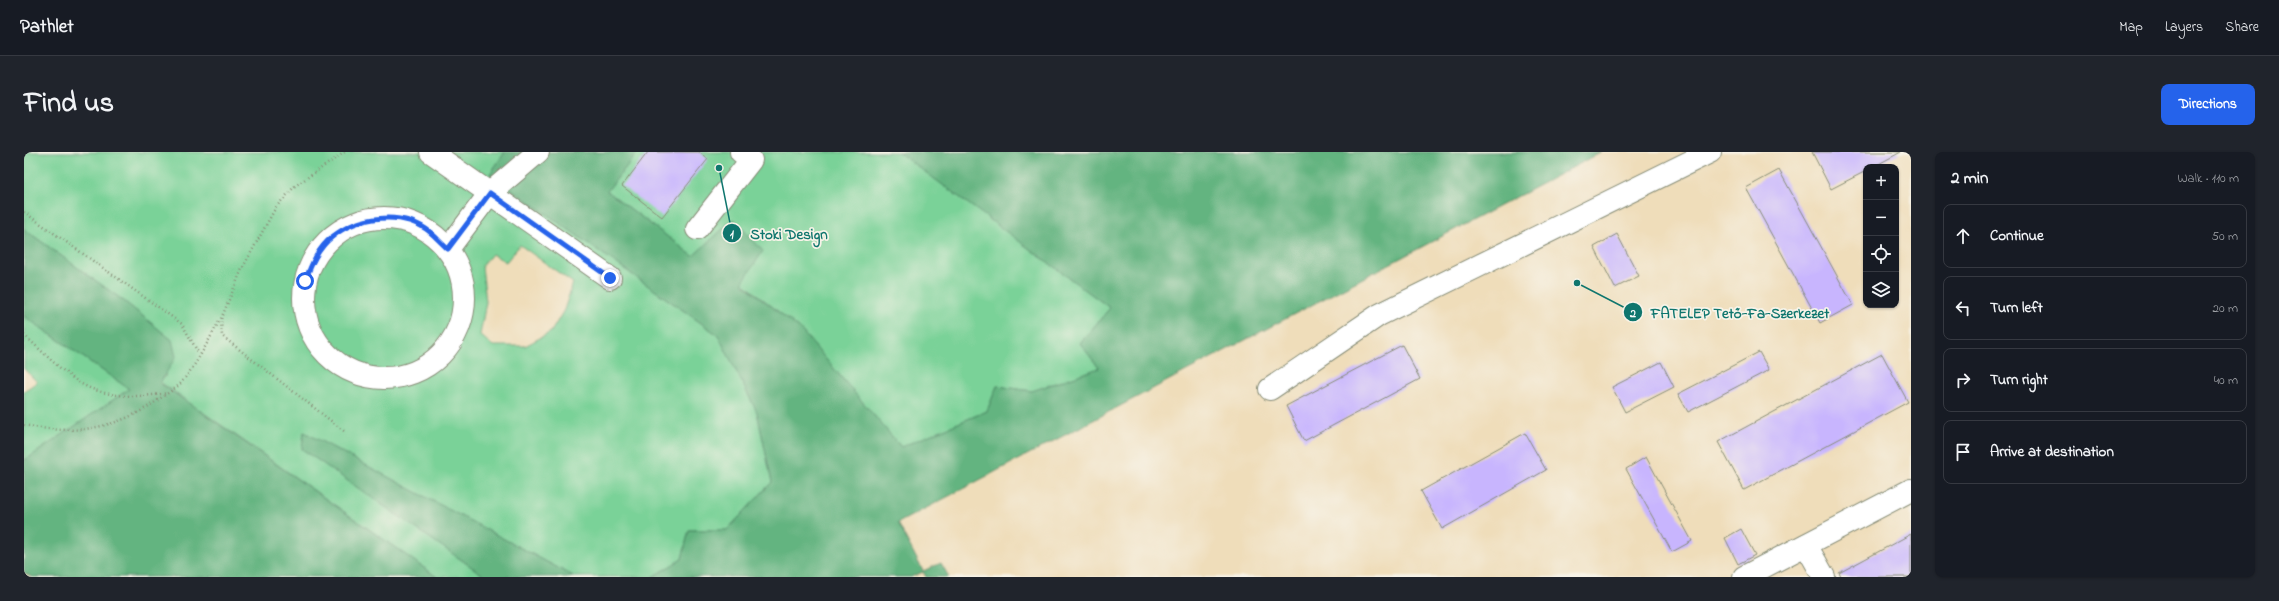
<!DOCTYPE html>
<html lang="en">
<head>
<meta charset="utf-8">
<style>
  :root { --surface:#171b24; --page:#20242c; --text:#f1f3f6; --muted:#9ea1a6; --line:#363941; --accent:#2563eb }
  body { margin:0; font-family:"Indie Flower",sans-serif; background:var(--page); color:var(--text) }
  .controls { position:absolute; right:12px; top:12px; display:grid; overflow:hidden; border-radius:8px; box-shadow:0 1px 3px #0004 }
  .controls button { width:36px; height:36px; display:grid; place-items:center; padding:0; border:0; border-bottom:1px solid var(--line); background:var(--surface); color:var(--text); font:20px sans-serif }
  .stop { position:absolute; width:12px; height:12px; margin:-9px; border:3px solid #2563eb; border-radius:50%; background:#fff }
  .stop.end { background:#2563eb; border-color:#fff; box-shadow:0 1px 4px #0008 }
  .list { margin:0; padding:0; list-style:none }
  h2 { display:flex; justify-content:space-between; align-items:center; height:52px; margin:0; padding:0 16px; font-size:17px }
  h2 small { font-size:13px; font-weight:400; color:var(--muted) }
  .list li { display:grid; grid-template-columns:26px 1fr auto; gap:12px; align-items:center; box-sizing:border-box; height:64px; margin:0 8px 8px; padding:0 8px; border:1px solid var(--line); border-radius:8px }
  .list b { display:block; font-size:15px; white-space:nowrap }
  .list em { font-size:13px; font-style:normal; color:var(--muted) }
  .icon { flex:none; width:22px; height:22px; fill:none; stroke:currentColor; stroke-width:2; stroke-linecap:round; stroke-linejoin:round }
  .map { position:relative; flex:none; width:1887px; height:425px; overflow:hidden; border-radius:8px }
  header { display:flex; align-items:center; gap:24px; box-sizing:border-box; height:56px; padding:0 20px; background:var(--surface); border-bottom:1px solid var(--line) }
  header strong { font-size:19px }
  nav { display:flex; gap:22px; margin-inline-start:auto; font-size:14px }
  .intro { display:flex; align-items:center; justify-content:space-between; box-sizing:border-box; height:96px; padding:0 24px }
  h1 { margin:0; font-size:28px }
  .button { padding:10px 18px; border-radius:8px; background:var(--accent); color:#fff; font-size:14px; font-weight:700 }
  main { display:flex; gap:24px; padding:0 24px }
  aside { flex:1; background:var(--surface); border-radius:8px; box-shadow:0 1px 3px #0004 }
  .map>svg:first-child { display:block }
  .green { fill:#7ad298; stroke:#4c8866; fill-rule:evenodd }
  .forest { fill:#63b480; stroke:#41785a }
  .building { fill:#c8b5fe }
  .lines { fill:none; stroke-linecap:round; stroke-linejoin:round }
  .minor-casing { stroke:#878d77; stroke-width:24 }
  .path { stroke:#878d77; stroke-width:2.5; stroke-dasharray:1 3; stroke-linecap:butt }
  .minor { stroke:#fff; stroke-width:22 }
  .route { stroke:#2563eb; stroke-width:5 }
  .leader { fill:none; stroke:#0f766e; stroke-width:1.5 }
  .callout-dot { fill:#0f766e; stroke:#f7f3e8; stroke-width:1.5 }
  .mark-label { font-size:12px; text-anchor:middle; font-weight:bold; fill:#fff }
  .callout-label { font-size:15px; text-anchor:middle; font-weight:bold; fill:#0f766e; stroke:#f7f3e8; stroke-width:3.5; stroke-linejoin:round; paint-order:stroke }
</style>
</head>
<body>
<header>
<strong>Pathlet</strong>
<nav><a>Map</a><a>Layers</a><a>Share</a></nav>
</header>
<div class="intro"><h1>Find us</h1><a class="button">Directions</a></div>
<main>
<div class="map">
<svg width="1887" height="425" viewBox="0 0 1887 425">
  <rect width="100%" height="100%" fill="#f7f3e8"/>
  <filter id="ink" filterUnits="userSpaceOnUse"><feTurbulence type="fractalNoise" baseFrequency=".025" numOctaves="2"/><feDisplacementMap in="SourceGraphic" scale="8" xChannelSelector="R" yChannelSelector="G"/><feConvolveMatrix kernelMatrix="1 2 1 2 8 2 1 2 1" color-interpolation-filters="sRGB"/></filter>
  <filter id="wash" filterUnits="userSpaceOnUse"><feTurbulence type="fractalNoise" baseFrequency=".012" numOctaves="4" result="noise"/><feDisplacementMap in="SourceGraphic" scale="16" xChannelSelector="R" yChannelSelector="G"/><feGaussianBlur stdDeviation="0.9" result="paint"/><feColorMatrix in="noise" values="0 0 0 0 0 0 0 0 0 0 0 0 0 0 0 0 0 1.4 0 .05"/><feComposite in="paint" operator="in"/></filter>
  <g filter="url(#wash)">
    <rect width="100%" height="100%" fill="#efddba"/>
    <!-- green -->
    <g class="green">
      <path d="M0,0h481l-15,22 228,161 39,77 15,70 -45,48h-38l-7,29 -30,18h-77l-271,-145 -2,17 184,128h-49l-277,-195 5,-5 7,-37 -48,-39 -100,-72zM496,93l53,38 -9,27 -13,22 -26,14h-32l-13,-11 6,-33 -4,-36 10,-12 14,8z"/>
      <polygon points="614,0 874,0 1086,156 1056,191 1075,216 1008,239 973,234 963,259 877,295 776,177 718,130 710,67 669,104 583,39"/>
      <polygon points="0,164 105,237 0,309 0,239 13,230 0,217"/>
    </g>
    <!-- forest -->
    <g class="forest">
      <polygon points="481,0 614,0 583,39 669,104 710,67 739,99 718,131 776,177 877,295 963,259 973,234 1008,239 1075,216 1056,191 1086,156 874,0 1578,0 874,371 899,419 917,411 925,425 902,425 899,420 887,425 628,425 658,407 665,378 703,378 748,330 733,260 694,183 466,22"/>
      <polygon points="0,77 100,149 148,188 152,205 136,231 413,425 8,425 0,421 0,309 105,237 0,164"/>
      <polygon points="280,280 551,425 462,425 278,297"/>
    </g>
    <g id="blocks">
      <!-- building -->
      <g class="building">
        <polygon points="624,0 675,0 684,7 638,65 598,34"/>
        <polygon points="1788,0 1877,0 1849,15 1842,15 1842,19 1807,37"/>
        <polygon points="1755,18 1829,153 1796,171 1722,36"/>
        <polygon points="1593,82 1615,124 1591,136 1570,95"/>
        <polygon points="1378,193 1396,227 1280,289 1262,254"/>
        <polygon points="1735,200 1745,218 1664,260 1654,242"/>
        <polygon points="1858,202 1884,250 1720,338 1694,290"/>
        <polygon points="1637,210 1650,235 1601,260 1588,235"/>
        <polygon points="1501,281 1522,318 1418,377 1397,339"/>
        <polygon points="1622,305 1668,389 1648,400 1602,317"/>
        <polygon points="1717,377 1731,403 1714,412 1701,386"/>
        <polygon points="1887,382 1887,425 1817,425 1815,421"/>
      </g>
    </g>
  </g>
  <g filter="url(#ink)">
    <use href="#blocks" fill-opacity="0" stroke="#878d77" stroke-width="1"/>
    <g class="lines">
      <!-- minor casing -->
      <g class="minor-casing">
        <g id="minor">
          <polyline points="407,0 586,126"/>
          <circle cx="360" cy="146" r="80"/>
          <polyline points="673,77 727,8 717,0"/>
          <polyline points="424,97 466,41 514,0"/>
          <polyline points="1246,237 1355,163 1686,0"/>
          <polyline points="1782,393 1800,425"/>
          <polyline points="1720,425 1887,338"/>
        </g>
      </g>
      <!-- path -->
      <g class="path">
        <polyline points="0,60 158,172 175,202"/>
        <path d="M0,183c18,16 36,35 56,48 25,15 59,15 87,10"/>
        <path d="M0,273c51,11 96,4 138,-28 6,-4 13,-8 18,-13 16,-18 28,-43 40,-64"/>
        <polyline points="320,279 198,184 197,167 218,117 252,55 271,34 321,0"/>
      </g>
      <!-- minor -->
      <use href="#minor" class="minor"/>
    </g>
  </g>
  <g class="lines" filter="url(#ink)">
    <!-- route -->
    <path class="route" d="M281,129c6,-16 13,-33 27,-44 26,-21 70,-27 98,-5 6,5 12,12 18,17l42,-56 120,85"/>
  </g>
  <!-- callouts -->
  <path class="leader" d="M695 16L708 81M1553 131L1609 160"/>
  <g class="callout-dot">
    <circle cx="695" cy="16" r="4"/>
    <circle cx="1553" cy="131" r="4"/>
    <circle cx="708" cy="81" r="10"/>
    <circle cx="1609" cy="160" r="10"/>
  </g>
  <g class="mark-label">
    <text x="708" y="86">1</text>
    <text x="1609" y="165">2</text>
  </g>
  <g class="callout-label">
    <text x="765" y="87">Stoki Design</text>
    <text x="1716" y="166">FATELEP Tető-Fa-Szerkezet</text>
  </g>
</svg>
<div class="controls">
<button>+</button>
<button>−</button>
<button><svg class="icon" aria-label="locate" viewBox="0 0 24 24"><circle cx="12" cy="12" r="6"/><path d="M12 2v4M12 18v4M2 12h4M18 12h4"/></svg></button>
<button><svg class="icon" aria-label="layers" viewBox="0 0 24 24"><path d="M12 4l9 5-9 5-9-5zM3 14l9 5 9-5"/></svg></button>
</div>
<div class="stop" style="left:281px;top:129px"></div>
<div class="stop end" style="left:586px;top:126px"></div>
</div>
<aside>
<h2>2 min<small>Walk · 110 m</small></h2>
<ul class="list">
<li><svg class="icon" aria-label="ahead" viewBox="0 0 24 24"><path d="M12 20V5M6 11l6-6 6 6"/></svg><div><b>Continue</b></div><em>50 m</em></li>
<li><svg class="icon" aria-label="left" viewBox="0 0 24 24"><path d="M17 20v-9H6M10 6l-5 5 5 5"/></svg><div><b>Turn left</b></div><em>20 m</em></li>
<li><svg class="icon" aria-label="right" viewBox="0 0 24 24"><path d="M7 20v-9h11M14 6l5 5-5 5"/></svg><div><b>Turn right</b></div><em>40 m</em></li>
<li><svg class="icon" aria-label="arrive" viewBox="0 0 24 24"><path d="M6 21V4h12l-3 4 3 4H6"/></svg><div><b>Arrive at destination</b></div></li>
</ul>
</aside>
</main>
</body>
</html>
